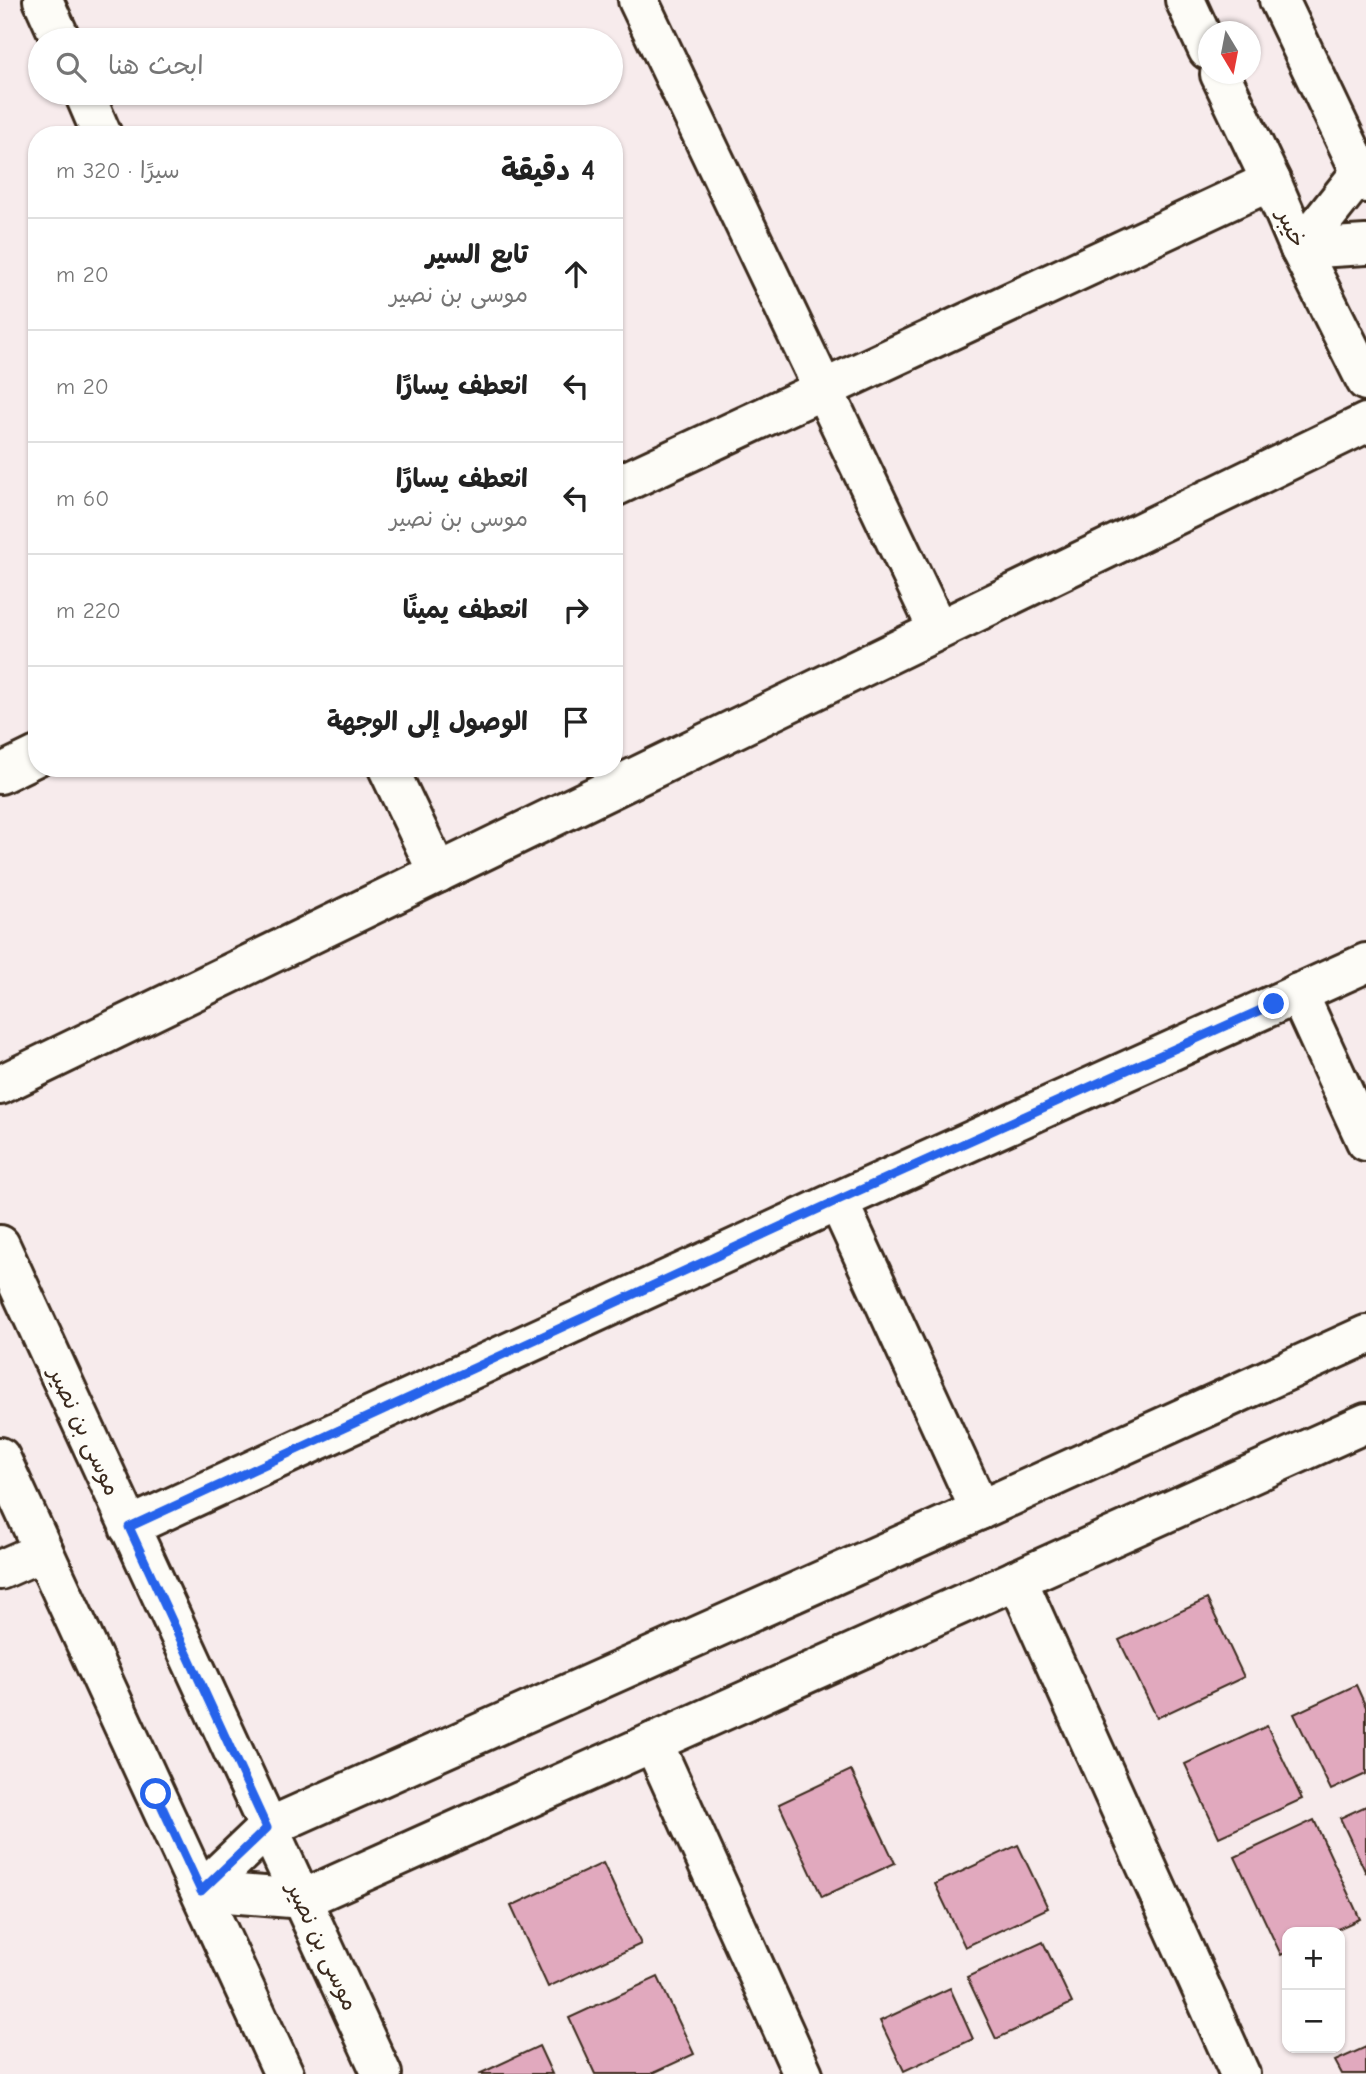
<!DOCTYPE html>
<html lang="ar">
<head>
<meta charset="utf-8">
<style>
  :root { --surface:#fff; --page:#f6f6f6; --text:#222; --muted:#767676; --line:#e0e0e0 }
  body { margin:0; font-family:"Comic Neue","Playpen Sans Arabic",sans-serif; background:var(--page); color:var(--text); direction:rtl }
  .controls { position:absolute; right:21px; bottom:21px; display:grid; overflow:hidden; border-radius:14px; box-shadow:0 2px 5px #0004 }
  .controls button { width:63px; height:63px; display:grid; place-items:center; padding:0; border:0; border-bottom:2px solid var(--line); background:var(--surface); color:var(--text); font:35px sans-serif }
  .compass { position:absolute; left:1198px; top:21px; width:63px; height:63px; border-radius:50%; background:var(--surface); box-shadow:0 2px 5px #0004; rotate:170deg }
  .stop { position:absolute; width:21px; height:21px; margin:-16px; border:5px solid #2563eb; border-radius:50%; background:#fff }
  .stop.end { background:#2563eb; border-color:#fff; box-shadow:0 2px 7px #0008 }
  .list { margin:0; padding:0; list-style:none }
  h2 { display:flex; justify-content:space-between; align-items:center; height:91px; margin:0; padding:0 28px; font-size:30px }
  h2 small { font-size:23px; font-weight:400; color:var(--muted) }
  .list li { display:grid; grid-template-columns:46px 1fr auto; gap:21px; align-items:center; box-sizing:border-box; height:112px; padding:0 28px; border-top:2px solid var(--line) }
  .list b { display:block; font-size:26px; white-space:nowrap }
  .list p { margin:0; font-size:23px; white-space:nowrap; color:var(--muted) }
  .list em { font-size:23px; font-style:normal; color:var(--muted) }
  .icon { flex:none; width:38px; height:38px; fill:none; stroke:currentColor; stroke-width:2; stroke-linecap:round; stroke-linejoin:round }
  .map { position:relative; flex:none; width:1366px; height:2074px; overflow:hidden; direction:ltr }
  .search { position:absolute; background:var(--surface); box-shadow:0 2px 5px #0004; left:28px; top:28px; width:595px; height:77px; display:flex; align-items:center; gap:18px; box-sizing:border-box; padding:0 24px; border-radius:38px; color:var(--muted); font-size:26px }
  .panel { position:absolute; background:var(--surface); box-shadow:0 2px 5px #0004; left:28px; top:126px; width:595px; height:651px; border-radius:28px; direction:rtl }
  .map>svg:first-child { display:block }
  .building { fill:#e1a9be; stroke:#3b2a1e; stroke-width:2 }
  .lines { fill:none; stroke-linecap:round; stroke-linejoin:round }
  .street-casing { stroke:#3b2a1e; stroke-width:44 }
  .secondary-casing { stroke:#3b2a1e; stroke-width:44 }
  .street { stroke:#fdfcf7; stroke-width:38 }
  .secondary { stroke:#fdfcf7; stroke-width:38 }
  .route { stroke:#2563eb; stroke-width:9 }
  .labels { text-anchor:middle; stroke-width:7; stroke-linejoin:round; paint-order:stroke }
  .street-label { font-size:23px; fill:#3b2a1e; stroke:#fdfcf7 }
</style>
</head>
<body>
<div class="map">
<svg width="1366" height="2074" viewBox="0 0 1366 2074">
  <rect width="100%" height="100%" fill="#f7ebec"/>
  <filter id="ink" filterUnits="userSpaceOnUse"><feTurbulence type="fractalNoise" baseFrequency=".0143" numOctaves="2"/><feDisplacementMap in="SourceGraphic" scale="14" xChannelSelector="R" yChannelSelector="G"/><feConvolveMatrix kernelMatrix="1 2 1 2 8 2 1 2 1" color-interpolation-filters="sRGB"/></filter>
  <g filter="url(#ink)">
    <!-- building -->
    <g class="building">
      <polygon points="1207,1599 1244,1677 1157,1718 1119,1640"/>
      <polygon points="1356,1685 1366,1707 1366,1774 1331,1790 1294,1714"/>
      <polygon points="1267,1726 1302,1799 1219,1837 1185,1764"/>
      <polygon points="851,1770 895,1863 822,1897 779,1804"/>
      <polygon points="1366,1806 1366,1873 1340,1818"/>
      <polygon points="1314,1820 1360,1919 1331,1932 1287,1932 1287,1952 1281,1955 1235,1857"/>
      <polygon points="1018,1845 1048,1908 965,1947 935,1884"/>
      <polygon points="603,1863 641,1944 548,1987 511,1906"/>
      <polygon points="1043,1942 1072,2003 996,2039 967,1977"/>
      <polygon points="658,1977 694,2054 651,2074 595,2074 569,2018"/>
      <polygon points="950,1988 973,2039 904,2071 880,2021"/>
      <polygon points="539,2046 552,2074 479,2074"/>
      <polygon points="1366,2047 1366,2074 1342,2074 1335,2061"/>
    </g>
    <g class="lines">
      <!-- street casing -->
      <g class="street-casing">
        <g id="street">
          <polyline points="43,0 61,40"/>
          <polyline points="638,0 938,630"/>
          <polyline points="84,93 102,135"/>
          <polyline points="614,487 1271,181"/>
          <polyline points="388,768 438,873"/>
          <polyline points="0,774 37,756"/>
          <polyline points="1298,993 1366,1141"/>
          <polyline points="0,1085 1366,423"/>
          <polyline points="838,1201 980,1510"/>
          <polyline points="129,1527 838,1201 1366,963"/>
          <polyline points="0,1570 43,1551"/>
          <polyline points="1017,1579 1240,2074"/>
          <polyline points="653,1742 803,2074"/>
        </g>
      </g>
      <!-- secondary casing -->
      <g class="secondary-casing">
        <g id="secondary">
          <polyline points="1185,0 1208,50"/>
          <polyline points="1279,0 1366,183"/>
          <polyline points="1220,74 1271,181 1300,249 1366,381"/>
          <polyline points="1300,249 1361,172 1366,169"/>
          <polyline points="1300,249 1366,245"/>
          <polyline points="0,1245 382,2074"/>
          <polyline points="0,1457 284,2074"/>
          <polyline points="201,1891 267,1828 980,1510 1366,1335"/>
          <polyline points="201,1891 303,1899 1366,1423"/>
        </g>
      </g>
      <!-- street -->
      <use href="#street" class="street"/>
      <!-- secondary -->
      <use href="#secondary" class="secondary"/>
    </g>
  </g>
  <g class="lines" filter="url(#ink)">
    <!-- route -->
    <polyline class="route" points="156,1794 201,1891 267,1828 129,1527 838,1200 1274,1004"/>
  </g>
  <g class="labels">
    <!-- street labels -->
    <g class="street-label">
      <text transform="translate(1292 228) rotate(66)" y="8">خيبر</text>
      <text transform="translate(85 1431) rotate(65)" y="8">موسى بن نصير</text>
      <text transform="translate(323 1946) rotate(65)" y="8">موسى بن نصير</text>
    </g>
  </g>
</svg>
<div class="controls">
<button>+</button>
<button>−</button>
</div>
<svg class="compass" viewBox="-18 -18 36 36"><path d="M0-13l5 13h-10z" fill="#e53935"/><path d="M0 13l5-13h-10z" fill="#767676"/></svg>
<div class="stop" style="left:156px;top:1794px"></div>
<div class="stop end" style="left:1274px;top:1004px"></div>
<div class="search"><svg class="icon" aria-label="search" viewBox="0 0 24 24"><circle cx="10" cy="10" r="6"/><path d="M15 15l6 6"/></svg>ابحث هنا</div>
<section class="panel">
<h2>4 دقيقة<small>سيرًا · 320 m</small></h2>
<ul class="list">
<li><svg class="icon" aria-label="ahead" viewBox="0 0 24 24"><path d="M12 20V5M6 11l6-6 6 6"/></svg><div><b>تابع السير</b><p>موسى بن نصير</p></div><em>20 m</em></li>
<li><svg class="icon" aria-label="left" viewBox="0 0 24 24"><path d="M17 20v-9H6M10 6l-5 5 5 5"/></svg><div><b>انعطف يسارًا</b></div><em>20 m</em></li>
<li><svg class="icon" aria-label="left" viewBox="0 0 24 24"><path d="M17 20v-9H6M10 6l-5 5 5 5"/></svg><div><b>انعطف يسارًا</b><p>موسى بن نصير</p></div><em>60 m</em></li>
<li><svg class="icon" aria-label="right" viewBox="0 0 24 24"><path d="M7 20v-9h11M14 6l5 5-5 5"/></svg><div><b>انعطف يمينًا</b></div><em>220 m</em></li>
<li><svg class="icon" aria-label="arrive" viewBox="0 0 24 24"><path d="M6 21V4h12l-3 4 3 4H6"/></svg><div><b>الوصول إلى الوجهة</b></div></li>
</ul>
</section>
</div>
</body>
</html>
